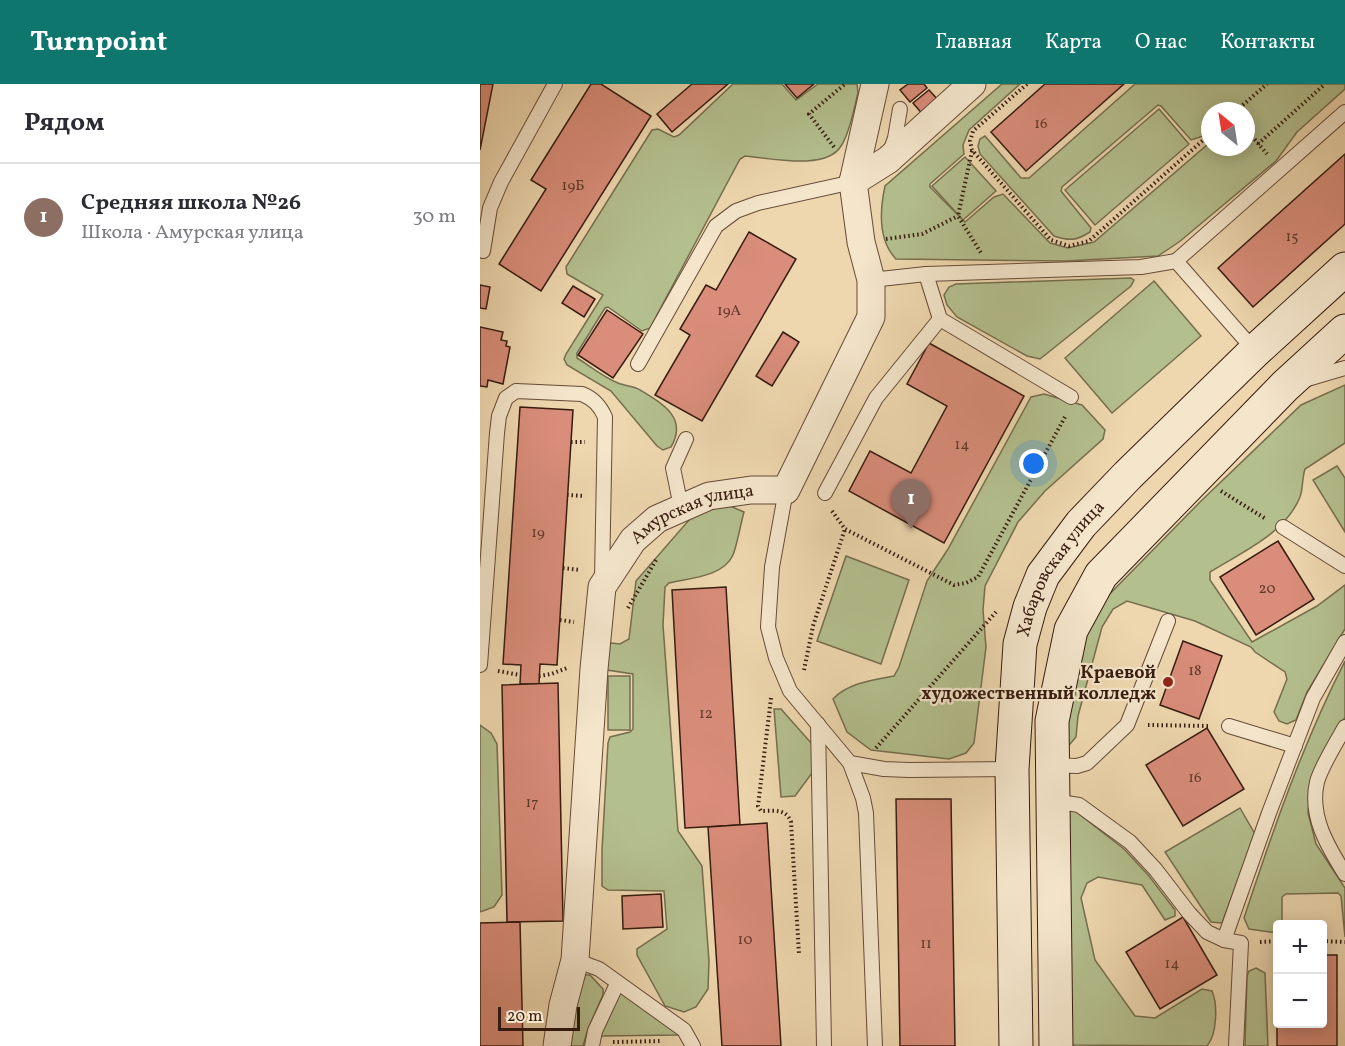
<!DOCTYPE html>
<html lang="ru">
<head>
<meta charset="utf-8">
<style>
  :root { --surface:#fff; --page:#f7f7f7; --text:#2b2b33; --muted:#7c7c81; --line:#e1e1e2; --accent:#0f766e }
  body { margin:0; font-family:Vollkorn,serif; background:var(--page); color:var(--text) }
  .controls { position:absolute; right:18px; bottom:18px; display:grid; overflow:hidden; border-radius:6px; box-shadow:0 3px 15px #0003 }
  .controls button { width:54px; height:54px; display:grid; place-items:center; padding:0; border:0; border-bottom:2px solid var(--line); background:var(--surface); color:var(--text); font:30px sans-serif }
  .compass { position:absolute; left:721px; top:18px; width:54px; height:54px; border-radius:50%; background:var(--surface); box-shadow:0 3px 15px #0003; rotate:330deg }
  .scale { position:absolute; left:18px; bottom:15px; width:82px; box-sizing:border-box; padding-left:6px; border:3px solid #371c0f; border-top:0; font-size:16px; line-height:21px; white-space:nowrap; color:#371c0f; -webkit-text-stroke:4px #f4e5cb; paint-order:stroke }
  .you { position:absolute; left:554px; top:380px; width:21px; height:21px; margin:-15px; border:4px solid #fff; border-radius:50%; background:#1a73e8; box-shadow:0 0 0 9px #1a73e833 }
  .badge { display:grid; place-items:center; width:39px; height:39px; border-radius:50%; background:var(--accent); color:#fff; font-size:20px; font-weight:700 }
  .pin { position:absolute; translate:-50% -50px; filter:drop-shadow(0 2px 3px #0008) }
  .pin::after { content:''; position:absolute; top:32px; width:21px; height:18px; background:inherit; clip-path:polygon(0 0,100% 0,50% 100%) }
  .list { margin:0; padding:0; list-style:none }
  h2 { display:flex; justify-content:space-between; align-items:center; height:78px; margin:0; padding:0 24px; font-size:26px }
  h2 small { font-size:20px; font-weight:400; color:var(--muted) }
  .list li { display:grid; grid-template-columns:39px 1fr auto; gap:18px; align-items:center; box-sizing:border-box; height:108px; padding:0 24px; border-top:2px solid var(--line) }
  .list b { display:block; font-size:22px; white-space:nowrap }
  .list p { margin:0; font-size:20px; white-space:nowrap; color:var(--muted) }
  .list em { font-size:20px; font-style:normal; color:var(--muted) }
  .map { position:relative; flex:none; width:865px; height:962px; overflow:hidden }
  header { display:flex; align-items:center; gap:36px; box-sizing:border-box; height:84px; padding:0 30px; background:var(--accent); color:#fff }
  header strong { font-size:28px }
  nav { display:flex; gap:33px; margin-inline-start:auto; font-size:21px }
  main { display:flex }
  aside { flex:1; background:var(--surface) }
  .map>svg:first-child { display:block }
  .green { fill:#b4bf8e; stroke:#766e4e; stroke-width:1.5; fill-rule:evenodd }
  .building { fill:#d98d7a; stroke:#371c0f; stroke-width:1.5 }
  .lines { fill:none; stroke-linecap:round; stroke-linejoin:round }
  .lane-casing { stroke:#654b37; stroke-width:16 }
  .street-casing { stroke:#654b37; stroke-width:29 }
  .secondary-casing { stroke:#371c0f; stroke-width:35 }
  .path { stroke:#371c0f; stroke-width:4; stroke-dasharray:1.5 3; stroke-linecap:butt }
  .lane { stroke:#f4e5cb; stroke-width:14 }
  .street { stroke:#f4e5cb; stroke-width:27 }
  .secondary { stroke:#f4e5cb; stroke-width:33 }
  .poi-dot { fill:#8f2418; stroke:#f4e5cb; stroke-width:2 }
  .labels { text-anchor:middle; stroke-width:4.5; stroke-linejoin:round; paint-order:stroke }
  .number-label { font-size:15px; fill:#60382a }
  .street-label { font-size:18px; fill:#371c0f; stroke:#f4e5cb }
  .poi-label { font-size:18px; font-weight:bold; fill:#371c0f; stroke:#f4e5cb; text-anchor:end }
</style>
</head>
<body>
<header>
<strong>Turnpoint</strong>
<nav><a>Главная</a><a>Карта</a><a>О нас</a><a>Контакты</a></nav>
</header>
<main>
<aside>
<h2>Рядом<small></small></h2>
<ul class="list">
<li><span class="badge" style="background:#8d6e63">1</span><div><b>Средняя школа №26</b><p>Школа · Амурская улица</p></div><em>30 m</em></li>
</ul>
</aside>
<div class="map">
<svg width="865" height="962" viewBox="0 0 865 962">
  <rect width="100%" height="100%" fill="#eed7af"/>
  <filter id="stains"><feTurbulence type="fractalNoise" baseFrequency=".00333" numOctaves="4"/><feColorMatrix values="0 0 0 0 .2 0 0 0 0 .09 0 0 0 0 .02 0 0 0 .5 -.17"/></filter>
  <radialGradient id="worn" r=".72"><stop offset=".6" stop-color="#630" stop-opacity="0"/><stop offset="1" stop-color="#630" stop-opacity=".3"/></radialGradient>
  <!-- green -->
  <g class="green">
    <path d="M253,0h49l14,16 22,-16h39l1,9c-4,15 -8,40 -17,53 -15,25 -71,12 -96,10l-5,3 -90,169 -8,3 -34,-24 -3,1 -28,45v5c13,8 26,19 41,25 7,3 16,3 22,7 23,14 48,28 31,57l-8,3 -6,-4 -46,-55 -44,-26 -3,-6 2,-5 37,-59 -36,-21 -1,-7 86,-137 6,-1 16,8 5,-2z"/>
    <path d="M522,0h18l-51,46 -6,15 1,9 -34,30v3l35,35 29,-25 9,-3 47,49 18,5 26,-6 114,-98 2,-5 -7,-3 -12,4 -30,-34 -3,-1 -96,82 -1,4 30,37 -1,4c-14,9 -21,9 -36,4l-74,-82 -2,-8 2,-7 5,-3 36,42h8l106,-94h210v5l-48,43 -21,29 -97,81 -21,14 -92,5 -170,-2c-18,-19 -16,-50 -11,-73zM730,27h36v36h-36z"/>
    <polygon points="679,25 709,60 615,141 585,106"/>
    <polygon points="485,73 516,107 483,136 452,102"/>
    <polygon points="651,194 654,196 651,202 560,275 547,272 477,233 467,221 464,211 469,203 476,200"/>
    <polygon points="674,197 721,252 632,329 585,274"/>
    <path d="M865,301v58l-40,26c-3,9 -2,20 -5,28 -15,37 -58,55 -90,75v8l42,62 65,-36 28,-21v44l-38,63 -11,28 -9,4 -8,-3 -5,-9 13,-33 -2,-7 -30,-20 -4,-5 -56,-26 -68,-20 -14,8 -11,18 -24,89 -2,21 -11,13 1,-77 28,-63 107,-109 100,-96z"/>
    <path d="M564,310l38,11 23,25 -2,9 -58,52 -27,31 -33,64 -2,24 3,37 -12,96 -8,10 -17,6 -78,-9 -24,-18 -14,-33c15,-16 40,-19 61,-23l5,-9 28,-86 21,-32 83,-152z"/>
    <polygon points="857,382 865,394 865,448 833,396"/>
    <path d="M250,422l14,6c-4,14 -6,30 -11,43 -10,22 -44,23 -64,28l-4,4 -2,38 15,206 24,35 7,95 -1,28 -12,18 -12,5 -19,-6 -28,-51v-6l30,-20 -3,-38 -56,-1 -6,-4v-36l6,-107 2,-6 20,-5 3,-3v-55l-26,-4 1,-24 3,-3 9,1 9,-5 7,-58 53,-61 17,-10z"/>
    <polygon points="366,472 429,496 401,580 337,557"/>
    <path d="M865,577v56l-34,61 -3,35 8,31 29,44v49l-4,-41 -3,-3 -52,1 -4,3v27h-4l-1,9 -28,-4 -5,-11c29,-88 59,-175 101,-257z"/>
    <rect x="128" y="592" width="22" height="54"/>
    <polygon points="294,625 301,625 332,660 332,689 315,712 301,713"/>
    <polygon points="0,641 11,649 17,660 22,811 14,823 0,828"/>
    <polygon points="760,724 775,750 742,839 731,838 685,768"/>
    <path d="M591,726l4,1 49,38 25,27 26,34v6l-10,4 -23,-35 -44,-8 -11,6 -6,15 14,62 40,56 20,2 47,-29 10,2c6,14 5,43 -5,55l-135,-1 -5,-233z"/>
    <polygon points="776,884 785,889 788,962 765,962 767,892 769,887"/>
    <polygon points="105,891 110,891 123,905 123,911 108,945 103,962 81,962"/>
    <polygon points="139,909 143,910 198,949 197,951 121,952 120,949"/>
  </g>
  <!-- building -->
  <g class="building">
    <polygon points="0,0 13,0 0,66"/>
    <polygon points="111,0 121,0 171,32 61,207 19,180 66,105 51,96"/>
    <polygon points="212,0 248,0 192,48 177,30"/>
    <polygon points="305,0 334,0 317,14"/>
    <polygon points="428,0 444,0 447,4 430,18 420,6"/>
    <polygon points="565,0 644,0 546,87 511,48"/>
    <polygon points="449,6 460,18 444,32 433,19"/>
    <polygon points="865,70 865,140 773,223 738,184"/>
    <polygon points="269,148 316,175 222,337 175,311 210,251 200,245 226,201 236,206"/>
    <polygon points="0,201 10,203 6,225 0,224"/>
    <polygon points="93,202 115,215 104,233 82,219"/>
    <polygon points="127,226 163,250 133,294 98,271"/>
    <polygon points="0,243 23,248 21,256 27,257 26,262 30,263 23,300 8,296 7,303 0,302"/>
    <polygon points="303,248 319,258 292,302 276,292"/>
    <polygon points="449,259 544,312 464,459 369,407 390,367 431,389 467,322 427,300"/>
    <polygon points="40,323 93,326 77,581 60,580 59,600 40,600 41,581 23,580"/>
    <polygon points="798,457 834,515 776,551 740,493"/>
    <polygon points="246,503 260,741 205,744 192,506"/>
    <polygon points="703,557 742,572 719,635 680,621"/>
    <polygon points="78,599 83,837 27,838 22,601"/>
    <polygon points="727,644 764,705 703,742 666,681"/>
    <polygon points="416,715 471,715 475,962 420,962"/>
    <polygon points="287,739 301,962 242,962 228,743"/>
    <polygon points="181,810 183,843 143,845 142,812"/>
    <polygon points="703,833 737,891 680,925 646,868"/>
    <polygon points="40,838 43,962 0,962 0,839"/>
    <polygon points="797,871 798,940 842,940 842,871 857,871 857,962 797,962"/>
  </g>
  <g class="lines">
    <!-- lane casing -->
    <g class="lane-casing">
      <g id="lane">
        <polyline points="410,68 415,54 420,25"/>
        <polyline points="3,167 10,124 21,98 75,0"/>
        <polyline points="696,177 865,28"/>
        <polyline points="446,190 460,235 591,313"/>
        <polyline points="391,196 446,190 661,183 696,177 775,267"/>
        <polyline points="158,280 236,142 256,127 278,119 373,98"/>
        <polyline points="824,296 865,284"/>
        <polyline points="306,406 292,483 288,543 296,574 310,607 370,679 404,685 429,686 532,685"/>
        <polyline points="345,409 396,314 460,235"/>
        <polyline points="201,423 193,384 206,355"/>
        <polyline points="803,443 865,482"/>
        <path d="M0,581l17,-232 2,-17 7,-18 10,-7 66,3c12,5 18,12 23,23l-3,162"/>
        <polyline points="338,640 344,962"/>
        <polyline points="749,642 815,662"/>
        <path d="M865,643c-8,14 -24,40 -28,55 -8,34 11,65 28,92"/>
        <polyline points="370,679 383,714 386,729 395,962"/>
        <polyline points="572,681 597,682 607,679 647,641 688,537"/>
        <polyline points="573,717 599,721 650,758 676,786 709,829 727,848 744,856"/>
        <polyline points="95,876 119,885 204,946 213,962"/>
        <polyline points="112,962 115,947 137,900"/>
        <polyline points="756,962 761,859 744,856 789,729 833,614 865,558"/>
      </g>
    </g>
    <!-- street casing -->
    <g class="street-casing">
      <g id="street">
        <polyline points="373,98 395,0"/>
        <path id="s1" d="M77,962l6,-41 12,-45 19,-291 8,-82 31,-47 24,-21 52,-23 42,-6h35l85,-173v-37l-10,-38 -8,-60 35,-22 84,-76"/>
      </g>
    </g>
    <!-- secondary casing -->
    <g class="secondary-casing">
      <g id="secondary">
        <path id="s2" d="M536,962l-4,-277 8,-125 10,-37 13,-32 38,-51 47,-49 127,-124 90,-82"/>
        <polyline points="576,962 572,637 591,546 621,491 805,302 865,247"/>
      </g>
    </g>
    <!-- path -->
    <g class="path">
      <polyline points="547,0 493,47 490,57 492,66 571,156 589,162 609,157 730,50"/>
      <polyline points="756,27 787,0"/>
      <polyline points="766,45 787,70"/>
      <polyline points="778,60 845,0"/>
      <polyline points="354,63 329,30 365,0"/>
      <polyline points="492,67 478,132 501,169"/>
      <polyline points="406,155 442,150 478,132"/>
      <polyline points="91,358 105,358"/>
      <polyline points="741,407 786,435"/>
      <polyline points="87,411 105,412"/>
      <polyline points="352,427 365,445 474,501 486,499 498,493 586,331"/>
      <polyline points="83,484 100,486"/>
      <polyline points="148,524 176,476"/>
      <polyline points="80,536 94,538"/>
      <polyline points="324,586 333,542 365,445"/>
      <polyline points="18,587 40,591"/>
      <polyline points="59,592 71,590 87,584"/>
      <path d="M291,614l-13,108 3,5c12,0 25,-3 30,11l8,132"/>
      <polyline points="668,641 730,642"/>
      <polyline points="396,664 516,528"/>
      <polyline points="842,857 865,858"/>
      <polyline points="780,858 798,857"/>
      <polyline points="133,958 182,957"/>
    </g>
    <!-- lane -->
    <use href="#lane" class="lane"/>
    <!-- street -->
    <use href="#street" class="street"/>
    <!-- secondary -->
    <use href="#secondary" class="secondary"/>
  </g>
  <!-- markers -->
  <circle class="poi-dot" cx="688" cy="598" r="6"/>
  <g class="labels">
    <!-- number labels -->
    <g class="number-label">
      <text x="561" y="44">16</text>
      <text x="93" y="106">19Б</text>
      <text x="812" y="157">15</text>
      <text x="249" y="231">19А</text>
      <text x="482" y="365">14</text>
      <text x="58" y="453">19</text>
      <text x="787" y="509">20</text>
      <text x="715" y="591">18</text>
      <text x="226" y="634">12</text>
      <text x="715" y="698">16</text>
      <text x="52" y="723">17</text>
      <text x="265" y="860">10</text>
      <text x="446" y="864">11</text>
      <text x="692" y="884">14</text>
    </g>
    <!-- street labels -->
    <g class="street-label">
      <text dy="6" stroke="none"><textPath href="#s1" startOffset="585">Амурская улица</textPath></text>
      <text dy="6" stroke="none"><textPath href="#s2" startOffset="489">Хабаровская улица</textPath></text>
    </g>
    <!-- poi labels -->
    <g class="poi-label">
      <text x="676" y="594">Краевой<tspan x="676" dy="21">художественный колледж</tspan></text>
    </g>
  </g>
  <rect width="100%" height="100%" filter="url(#stains)"/>
  <rect width="100%" height="100%" fill="url(#worn)"/>
</svg>
<div class="controls">
<button>+</button>
<button>−</button>
</div>
<svg class="compass" viewBox="-18 -18 36 36"><path d="M0-13l5 13h-10z" fill="#e53935"/><path d="M0 13l5-13h-10z" fill="#7c7c81"/></svg>
<div class="scale">20 m</div>
<div class="you"></div>
<div class="pin badge" style="left:431px;top:445px;background:#8d6e63">1</div>
</div>
</main>
</body>
</html>
